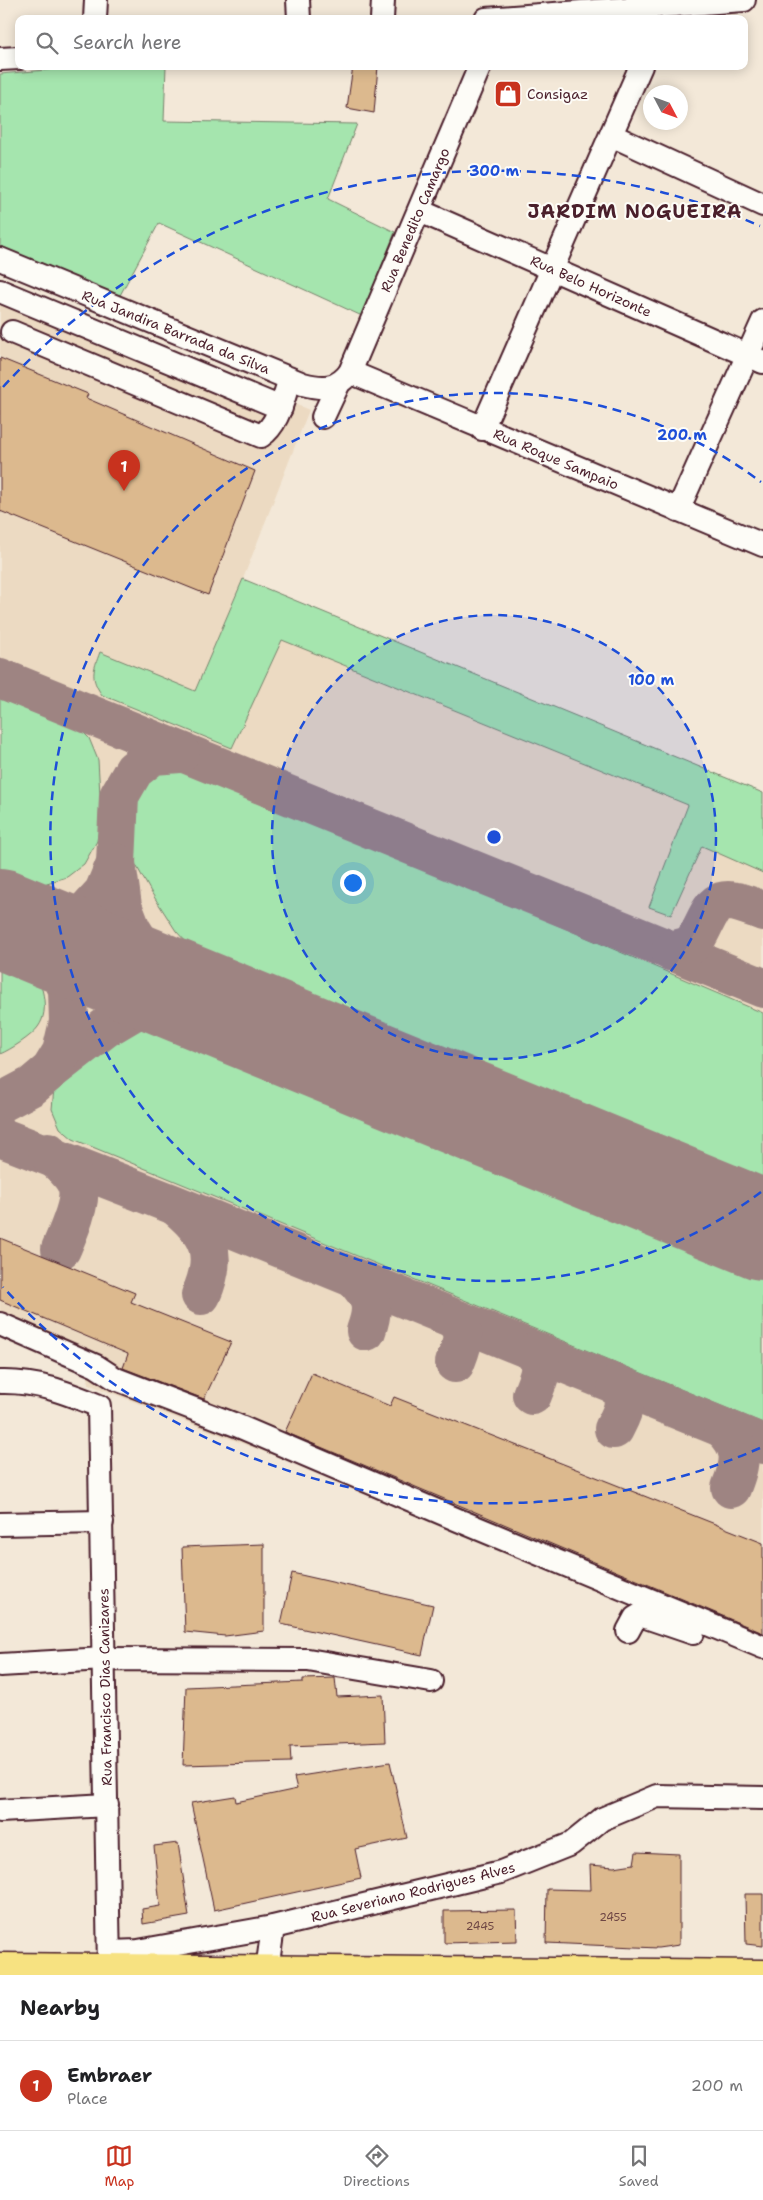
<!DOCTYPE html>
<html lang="en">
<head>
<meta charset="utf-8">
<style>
  :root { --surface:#fff; --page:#f6f6f6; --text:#202124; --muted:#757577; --line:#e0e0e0; --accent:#c8321e }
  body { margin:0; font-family:"Shantell Sans",sans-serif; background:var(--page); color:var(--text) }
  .compass { position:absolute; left:643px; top:85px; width:45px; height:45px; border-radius:50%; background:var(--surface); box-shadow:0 2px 12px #0003; rotate:131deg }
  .you { position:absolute; left:352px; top:882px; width:18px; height:18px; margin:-12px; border:4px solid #fff; border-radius:50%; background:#1a73e8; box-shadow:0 0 0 8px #1a73e833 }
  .badge { display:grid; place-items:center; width:32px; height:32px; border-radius:50%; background:var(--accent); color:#fff; font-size:16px; font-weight:700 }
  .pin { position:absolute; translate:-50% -41px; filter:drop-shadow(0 1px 2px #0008) }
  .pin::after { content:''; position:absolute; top:26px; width:18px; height:15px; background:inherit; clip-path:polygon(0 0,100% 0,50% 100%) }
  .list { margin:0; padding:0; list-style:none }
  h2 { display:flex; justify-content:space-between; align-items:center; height:65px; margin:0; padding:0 20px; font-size:21px }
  h2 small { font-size:16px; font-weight:400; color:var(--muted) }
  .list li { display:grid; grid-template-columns:32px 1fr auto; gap:15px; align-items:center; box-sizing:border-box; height:90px; padding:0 20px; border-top:1px solid var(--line) }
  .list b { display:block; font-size:19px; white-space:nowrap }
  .list p { margin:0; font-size:16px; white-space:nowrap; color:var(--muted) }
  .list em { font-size:16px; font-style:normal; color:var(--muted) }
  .icon { flex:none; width:28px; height:28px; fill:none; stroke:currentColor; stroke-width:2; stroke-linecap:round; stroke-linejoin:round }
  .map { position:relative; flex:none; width:763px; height:1975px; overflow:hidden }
  .search { position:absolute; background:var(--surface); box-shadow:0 2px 12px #0003; left:15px; right:15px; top:15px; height:55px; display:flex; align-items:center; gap:12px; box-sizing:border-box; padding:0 18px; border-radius:10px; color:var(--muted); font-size:19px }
  .sheet { height:155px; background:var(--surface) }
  nav { display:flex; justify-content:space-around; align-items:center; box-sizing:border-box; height:70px; border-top:1px solid var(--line); background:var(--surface); font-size:14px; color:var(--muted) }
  nav a { display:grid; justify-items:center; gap:2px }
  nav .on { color:var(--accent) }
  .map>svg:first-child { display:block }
  .built { fill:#ecdac2 }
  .green { fill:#a5e5ae; stroke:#78826c }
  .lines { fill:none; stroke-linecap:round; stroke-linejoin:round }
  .taxiway { stroke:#9e8482; stroke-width:40 }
  .runway { stroke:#9e8482; stroke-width:100 }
  .building { fill:#dcb98e; stroke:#4a1f2b }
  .minor-casing { stroke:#4a1f2b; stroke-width:26 }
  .major-casing { stroke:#4a1f2b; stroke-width:31 }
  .minor { stroke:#fdfcf7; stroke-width:22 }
  .major { stroke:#f7e281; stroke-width:28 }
  .ring { fill:none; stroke:#1d4ed8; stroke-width:2.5; stroke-dasharray:9 6 }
  .labels { text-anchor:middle; stroke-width:4; stroke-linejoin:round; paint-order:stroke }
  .number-label { font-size:11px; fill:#6e4644 }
  .poi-label { font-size:14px; fill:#4a1f2b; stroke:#fdfcf7; text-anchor:start }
  .street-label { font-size:14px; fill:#4a1f2b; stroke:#fdfcf7 }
  .district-label { font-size:19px; font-weight:bold; letter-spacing:1px; fill:#4a1f2b; stroke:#fdfcf7 }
  .centre { fill:#1d4ed8; stroke:#fdfcf7; stroke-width:2.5 }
  .ring-label { font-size:15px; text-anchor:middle; font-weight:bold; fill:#1d4ed8; stroke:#fdfcf7; stroke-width:4; stroke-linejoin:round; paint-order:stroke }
</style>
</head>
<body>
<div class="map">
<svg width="763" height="1975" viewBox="0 0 763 1975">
  <rect width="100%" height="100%" fill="#f3e8d8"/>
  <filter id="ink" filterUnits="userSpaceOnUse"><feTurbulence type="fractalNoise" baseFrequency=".02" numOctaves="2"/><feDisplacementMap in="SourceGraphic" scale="10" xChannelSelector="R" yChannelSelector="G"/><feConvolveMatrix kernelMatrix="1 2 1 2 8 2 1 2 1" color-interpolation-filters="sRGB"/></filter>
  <g filter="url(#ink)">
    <!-- built -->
    <polygon class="built" points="0,282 309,410 243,579 763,793 763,1654 309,1469 88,1384 87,1367 0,1332"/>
    <!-- green -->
    <g class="green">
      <polygon points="92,66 166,66 164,121 357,124 328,199 395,232 362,316 159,223 118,299 0,250 0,74"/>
      <path d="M243,579l520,214v80l-61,-27 -31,69 -22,-8 39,-102 -406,-165 -50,108 -130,-53c-12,-17 -9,-24 -2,-43l95,39z"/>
      <polygon points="0,691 75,724 89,738 98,760 101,812 97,841 84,864 67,877 30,888 0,876"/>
      <polygon points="160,763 178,763 763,1013 763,1186 220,968 199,956 176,931 151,892 132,858 126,828 130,792 142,774"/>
      <path d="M0,946c10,4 23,10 30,19 12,15 21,45 8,62 -6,9 -28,23 -38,27z"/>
      <polygon points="142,1018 166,1018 190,1025 763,1259 763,1423 73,1139 60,1128 52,1109 54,1088 66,1069 125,1025"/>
    </g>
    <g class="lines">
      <!-- taxiway -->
      <g class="taxiway">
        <polyline points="0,678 763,988"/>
        <polyline points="0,916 38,929 62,925 84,914 104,892 116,863 119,796 134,770 153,755 180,753"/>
        <path d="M671,951c6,-2 14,-3 19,-6 13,-10 17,-39 31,-43 13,-4 30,5 42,9"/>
        <polyline points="51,1070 105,1028 144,1005 175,1000 202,1000 172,982 149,958 131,929 122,906 116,863"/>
        <polyline points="0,1103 32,1086 51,1070 62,1052 69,1022 68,989 52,955 26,932 8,923"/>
        <polyline points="0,1137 175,1205 763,1444"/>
        <path d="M48,1152c10,10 27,22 30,37 3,15 -11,46 -17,60"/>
        <path d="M176,1206c33,27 43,48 25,89"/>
        <path d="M355,1279c17,19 20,27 11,52"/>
        <path d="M455,1363c6,-16 13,-29 0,-43"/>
        <path d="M532,1395c6,-16 13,-27 4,-43"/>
        <path d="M723,1428c21,21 18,34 8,60"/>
        <path d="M614,1429c9,-18 15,-26 3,-44"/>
      </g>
      <!-- runway -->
      <polyline class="runway" points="0,918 763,1230"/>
    </g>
    <!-- building -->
    <g class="building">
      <polygon points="353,66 378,66 374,113 347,108"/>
      <polygon points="0,358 88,394 86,398 255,471 208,595 0,511"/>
      <polygon points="0,1238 135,1293 131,1302 231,1342 204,1399 123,1368 128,1354 0,1300"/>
      <polygon points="312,1373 390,1406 394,1397 763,1543 763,1633 285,1432"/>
      <polygon points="264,1544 264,1631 225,1636 185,1632 182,1547"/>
      <polygon points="292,1573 433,1605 422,1655 281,1624"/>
      <polygon points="335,1678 337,1697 383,1695 385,1742 290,1746 291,1762 183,1765 186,1687 303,1682 303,1679"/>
      <polygon points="390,1762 407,1838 355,1849 361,1878 214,1910 191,1803 235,1796 236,1802 297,1789 294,1777"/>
      <polygon points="178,1843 189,1916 143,1924 142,1909 160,1906 154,1846"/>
      <polygon points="636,1852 679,1854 679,1945 658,1948 546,1943 547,1889 591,1890 590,1865 614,1867 634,1864"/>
      <polygon points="745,1894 763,1894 763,1946 746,1944"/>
      <polygon points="516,1910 517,1941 444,1943 444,1911"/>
    </g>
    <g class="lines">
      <!-- minor casing -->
      <g class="minor-casing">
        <g id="minor">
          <polyline points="298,0 299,19"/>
          <polyline points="95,19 96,0"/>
          <polyline points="382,19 383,0"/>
          <polyline points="486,19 744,0"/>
          <polyline points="0,59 19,58"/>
          <polyline points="611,135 763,205"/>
          <polyline points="420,211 763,362"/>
          <path d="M0,259l303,125c19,5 34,6 47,-12l130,-306"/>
          <polyline points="0,291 281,408"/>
          <path d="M12,332l249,104c18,-12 22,-38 29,-57"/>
          <polyline points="350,372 763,545"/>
          <polyline points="323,417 338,385"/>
          <polyline points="482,429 641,66"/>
          <polyline points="678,510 763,321"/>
          <polyline points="0,1324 96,1366 116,1379 134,1386 236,1425 458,1520 763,1647"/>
          <path d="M0,1382c37,-1 65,10 99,24l10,561"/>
          <polyline points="0,1524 102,1522"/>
          <polyline points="628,1631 635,1618 640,1615 693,1633"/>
          <polyline points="0,1665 104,1659 308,1660 431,1681"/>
          <polyline points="0,1811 107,1805"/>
          <polyline points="109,1952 138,1951 273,1927 501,1872 571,1844 602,1819 657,1796 763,1798"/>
          <polyline points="267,1970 273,1927"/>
        </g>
      </g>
      <!-- major casing -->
      <g class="major-casing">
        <polyline id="major" points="0,1967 763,1974"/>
      </g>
      <!-- minor -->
      <use href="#minor" class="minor"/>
      <!-- major -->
      <use href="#major" class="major"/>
    </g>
  </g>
  <!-- distance rings -->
  <circle cx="494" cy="837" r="222" fill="#1d4ed8" fill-opacity=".12"/>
  <g class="ring">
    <circle cx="494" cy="837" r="222"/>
    <path d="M761 1192A444 444 0 1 1 761 482"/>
    <path d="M760 1448A666 666 0 0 1 3 1287M3 387A666 666 0 0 1 760 226"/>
  </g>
  <!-- icons -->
  <defs>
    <g id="shop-square" transform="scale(1.4375)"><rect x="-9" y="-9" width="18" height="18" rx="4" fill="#c8321e" stroke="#fdfcf7"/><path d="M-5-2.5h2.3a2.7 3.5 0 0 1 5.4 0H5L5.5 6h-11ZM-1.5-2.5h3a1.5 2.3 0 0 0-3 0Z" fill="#fff"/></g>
  </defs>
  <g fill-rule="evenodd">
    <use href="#shop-square" x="508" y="94"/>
  </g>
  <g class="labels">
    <!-- number labels -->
    <g class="number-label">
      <text x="613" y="1921">2455</text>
      <text x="480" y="1930">2445</text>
    </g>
    <!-- poi labels -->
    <g class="poi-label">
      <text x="527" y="99">Consigaz</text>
    </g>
    <!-- street labels -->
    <g class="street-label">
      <text transform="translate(415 220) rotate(-67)" y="5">Rua Benedito Camargo</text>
      <text transform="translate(591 286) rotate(24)" y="5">Rua Belo Horizonte</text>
      <text transform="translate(176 332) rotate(22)" y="5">Rua Jandira Barrada da Silva</text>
      <text transform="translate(556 459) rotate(23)" y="5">Rua Roque Sampaio</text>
      <text transform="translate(105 1687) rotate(-91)" y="5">Rua Francisco Dias Canizares</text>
      <text transform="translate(413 1892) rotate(-14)" y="5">Rua Severiano Rodrigues Alves</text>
    </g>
    <!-- district labels -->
    <g class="district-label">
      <text x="635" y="218">JARDIM NOGUEIRA</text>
    </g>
  </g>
  <circle cx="494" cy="837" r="8" class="centre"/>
  <g class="ring-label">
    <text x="494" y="176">300 m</text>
    <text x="682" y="440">200 m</text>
    <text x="651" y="685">100 m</text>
  </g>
</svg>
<svg class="compass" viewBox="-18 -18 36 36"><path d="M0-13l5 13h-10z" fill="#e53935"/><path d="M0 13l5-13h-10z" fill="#757577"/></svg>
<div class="you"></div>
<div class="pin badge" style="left:124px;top:491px">1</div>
<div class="search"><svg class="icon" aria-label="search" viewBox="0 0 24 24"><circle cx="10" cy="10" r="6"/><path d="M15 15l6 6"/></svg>Search here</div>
</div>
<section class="sheet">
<h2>Nearby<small></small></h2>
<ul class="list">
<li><span class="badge">1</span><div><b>Embraer</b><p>Place</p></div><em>200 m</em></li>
</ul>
</section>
<nav>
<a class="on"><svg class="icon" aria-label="map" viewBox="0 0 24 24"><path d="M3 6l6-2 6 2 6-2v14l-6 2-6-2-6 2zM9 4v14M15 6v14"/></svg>Map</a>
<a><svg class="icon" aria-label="directions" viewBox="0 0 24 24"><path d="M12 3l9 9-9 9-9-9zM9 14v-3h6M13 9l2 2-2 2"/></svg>Directions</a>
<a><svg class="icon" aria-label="saved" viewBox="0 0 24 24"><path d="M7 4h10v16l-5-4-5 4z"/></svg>Saved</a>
</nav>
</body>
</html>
